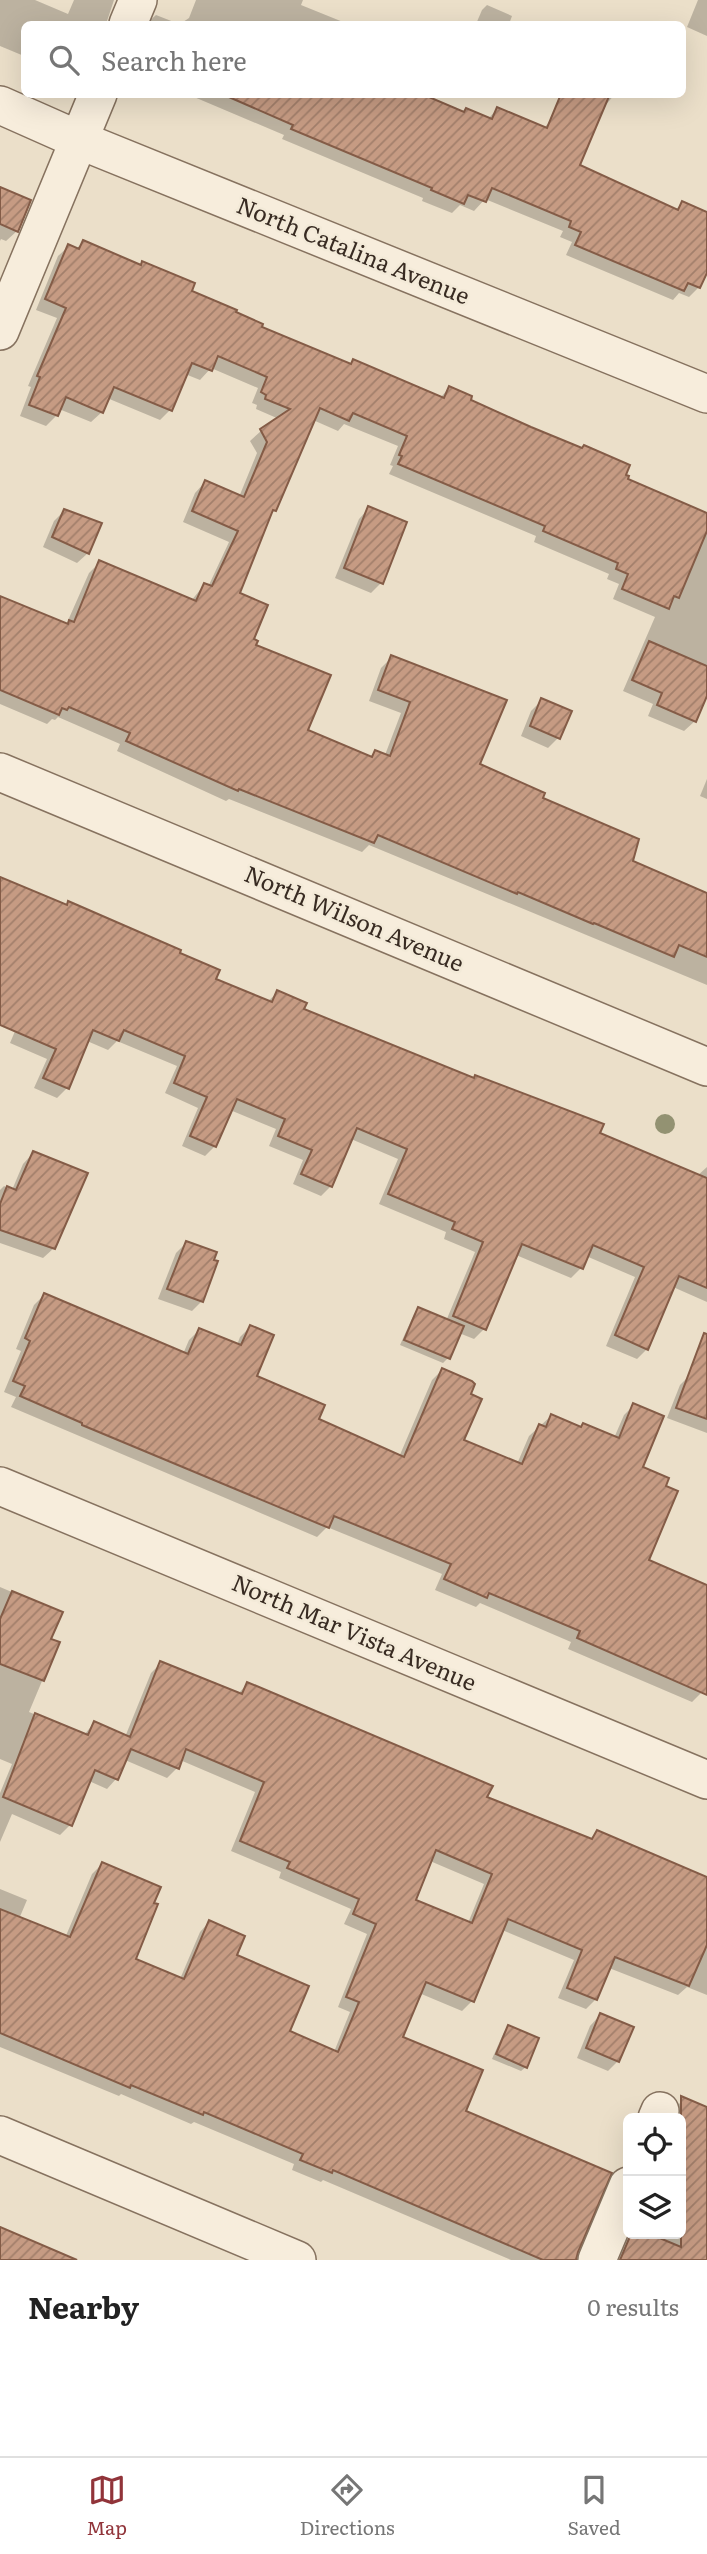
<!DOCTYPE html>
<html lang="en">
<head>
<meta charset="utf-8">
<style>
  :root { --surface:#fff; --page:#f2f2f2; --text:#222; --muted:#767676; --line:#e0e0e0; --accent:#91343a }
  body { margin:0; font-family:Literata,serif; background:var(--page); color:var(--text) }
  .controls { position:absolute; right:21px; bottom:21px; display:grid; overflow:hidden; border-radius:10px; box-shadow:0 7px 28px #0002 }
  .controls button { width:63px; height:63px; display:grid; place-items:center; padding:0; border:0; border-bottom:2px solid var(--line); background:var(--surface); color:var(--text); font:35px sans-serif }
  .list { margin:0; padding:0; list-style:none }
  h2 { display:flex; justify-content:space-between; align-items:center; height:91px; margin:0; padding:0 28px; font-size:30px }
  h2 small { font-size:23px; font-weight:400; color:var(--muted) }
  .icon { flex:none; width:38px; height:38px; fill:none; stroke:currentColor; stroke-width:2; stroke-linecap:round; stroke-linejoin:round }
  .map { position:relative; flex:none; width:707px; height:2260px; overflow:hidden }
  .search { position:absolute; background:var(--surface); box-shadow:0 7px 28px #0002; left:21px; right:21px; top:21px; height:77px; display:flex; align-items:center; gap:18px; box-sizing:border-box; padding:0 24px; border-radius:10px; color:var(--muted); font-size:26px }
  .sheet { height:196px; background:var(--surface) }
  nav { display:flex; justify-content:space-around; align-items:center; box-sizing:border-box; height:98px; border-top:2px solid var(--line); background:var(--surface); font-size:19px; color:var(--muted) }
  nav a { display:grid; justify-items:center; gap:4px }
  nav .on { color:var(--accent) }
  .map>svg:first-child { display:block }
  .shadow { fill:#0003; fill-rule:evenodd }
  .building { fill:url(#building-hatch); stroke:#845c47; stroke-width:2; fill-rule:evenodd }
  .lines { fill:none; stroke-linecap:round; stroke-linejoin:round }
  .minor-casing { stroke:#86725f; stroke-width:40 }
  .minor { stroke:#f7eddc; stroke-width:37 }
  .tree { fill:#939272 }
  .labels { text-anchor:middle; stroke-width:5; stroke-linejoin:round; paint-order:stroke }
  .street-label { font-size:23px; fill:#382b22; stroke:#f3ead8 }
</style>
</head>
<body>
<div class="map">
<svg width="707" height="2260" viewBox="0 0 707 2260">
  <defs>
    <pattern id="building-hatch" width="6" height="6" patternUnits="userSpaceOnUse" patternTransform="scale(1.75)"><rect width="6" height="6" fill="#c69b83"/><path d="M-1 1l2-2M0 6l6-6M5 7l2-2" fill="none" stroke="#a27f6b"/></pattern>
  </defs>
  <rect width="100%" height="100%" fill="#ebdfc9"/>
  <!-- shadow -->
  <g class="shadow">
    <polygon points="0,0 35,0 68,14 74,0 114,0 106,24 24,24 24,56 0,46"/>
    <polygon points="196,0 303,0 301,5 348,24 180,24 189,18"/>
    <polygon points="698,0 707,0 707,36 687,27"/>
    <polygon points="487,5 512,16 509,24 476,24 482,10"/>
    <polygon points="156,15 179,24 146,24"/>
    <polygon points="187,94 417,94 463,113 466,110 488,119 497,109 543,129 575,94 615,94 604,107 577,166 675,210 683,203 707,214 707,268 699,287 689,297 679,293 673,300 566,255 572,242 560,237 563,231 485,199 474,211 460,205 452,213 422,201 423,198 282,139 284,135"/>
    <polygon points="0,189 17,231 6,241 1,239 0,241"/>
    <polygon points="83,242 139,266 143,263 189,292 260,328 349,366 353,361 440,398 449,388 468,401 624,476 626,480 707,514 707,692 695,721 684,731 648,716 653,704 623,691 655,617 613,599 619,584 607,579 609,574 534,542 536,536 389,474 393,466 390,465 398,446 344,424 338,431 313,420 274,510 268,517 238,594 254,646 305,731 369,758 375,752 385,755 401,713 369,701 381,668 392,657 477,765 540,799 630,862 707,895 707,985 369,845 362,852 229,799 226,801 117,751 120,744 58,717 55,720 52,719 47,724 0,704 0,598 66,625 89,573 100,562 191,601 204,585 208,587 229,542 183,522 195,493 205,482 239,497 257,453 250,441 261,431 279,419 256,409 257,405 252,403 258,388 211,368 200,380 185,374 170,410 160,420 107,398 102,412 91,422 59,409 57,415 46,426 20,416 31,387 28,386 57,318 36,310 58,256 69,246 76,249"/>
    <polygon points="369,508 381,583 371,593 335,578 359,519"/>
    <polygon points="64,511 88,553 77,563 43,547 54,521"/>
    <polygon points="542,700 558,738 548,748 521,736 531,711"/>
    <polygon points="707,779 707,799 700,796"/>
    <polygon points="0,879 66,906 69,903 177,954 214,980 267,1002 278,992 302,1010 697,1176 707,1167 707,1302 673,1287 647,1349 637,1359 606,1346 635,1277 586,1256 581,1268 571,1278 516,1255 484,1329 474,1339 459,1333 448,1358 443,1363 400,1345 414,1314 418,1309 446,1321 475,1252 444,1239 446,1232 379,1204 398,1159 351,1139 331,1186 321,1196 293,1184 303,1160 269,1146 276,1129 230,1110 215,1146 205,1156 182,1146 198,1108 165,1093 177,1066 117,1041 108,1050 87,1041 67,1088 57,1098 34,1088 47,1059 10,1043 24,1010 0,1000"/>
    <polygon points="33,1153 54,1248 43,1258 0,1243 0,1190 4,1186 12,1190 23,1164"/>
    <polygon points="186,1243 202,1301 192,1311 158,1299 176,1253"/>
    <polygon points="44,1295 183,1354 189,1340 199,1330 237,1345 240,1337 250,1327 254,1377 317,1420 399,1457 432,1380 442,1370 469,1395 462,1441 517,1464 529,1436 551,1416 580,1428 614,1438 624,1415 634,1405 641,1468 647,1561 707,1587 707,1682 702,1692 692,1702 568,1649 571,1642 480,1603 476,1607 435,1590 442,1574 327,1527 317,1537 11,1407 16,1397 4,1392 21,1351 16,1349 34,1305"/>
    <polygon points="690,1375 707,1381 707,1433 667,1418 680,1385"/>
    <path d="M0,1587l61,26 -12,27 9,3 -29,69 55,23 10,-12 31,14 26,-64 10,-10 77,31 9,-10 238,114 104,42 8,-8 110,46v117l-20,-8 -9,8 -69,-27 -13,31 -10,10 -28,-11 16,-38 -72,-30 -30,71 -10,10 -43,-18 -18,45 63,74 111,148h-64l-188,-80 -2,2 -29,-12 2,-6 -100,-42 -3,2 -70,-30 -2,2 -119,-49v-158l27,11 -8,19 46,19 27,-64 10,-10 32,96 46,19 20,-47 9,-10 79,110 46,20 16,-40 -12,-5 29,-73 -23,-10 7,-15 -72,-31 2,-6 -50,-21 24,-59 -75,-32 -3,8 -10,10 -42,-18 -9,19 -9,10 -18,-8 -19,44 -10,10 -48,-21 -12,28v-49l12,-29 -12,-5zM430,1861l54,23 -16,39 -55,-22z"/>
    <polygon points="600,2015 618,2061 608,2071 577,2058 590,2026"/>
    <polygon points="508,2027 526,2067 521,2071 492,2059 504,2032"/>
    <polygon points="684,2099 707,2109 707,2260 615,2260 628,2229 628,2234 681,2234 681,2118 671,2118 674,2109"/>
  </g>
  <!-- building -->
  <g class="building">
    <polygon points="222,94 422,94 464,112 466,108 492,119 497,107 547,128 561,94 610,94 580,165 678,210 682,201 707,212 707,273 700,288 688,283 684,291 575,245 581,232 569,227 571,221 492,188 486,202 468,195 464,204 431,190 432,188 291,129 293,125"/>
    <polygon points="0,187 31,200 18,232 0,224"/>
    <polygon points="83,240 141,265 142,261 195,283 192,291 237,310 236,312 263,324 262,327 351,364 353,359 444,398 449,386 472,396 471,400 531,427 582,448 584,445 630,465 626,475 629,476 628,479 707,513 707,531 679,598 674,596 669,609 622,589 628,574 616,569 618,563 543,531 545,526 398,464 402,456 399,455 407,436 353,413 349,421 320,408 276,511 273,510 240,593 268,605 254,639 258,641 256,645 331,675 308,730 372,757 375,750 390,756 410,702 378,690 391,655 507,700 480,764 545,793 543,798 639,839 633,861 707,893 707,957 679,945 674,957 594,923 593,924 518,892 517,894 378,835 374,843 239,789 238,791 126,741 130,733 69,707 67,710 62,708 59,715 0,690 0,596 68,624 69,620 74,622 99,560 196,601 204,583 212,586 238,531 192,511 205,480 244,497 267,442 260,429 290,409 265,399 266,395 261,392 267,377 218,356 212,371 192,363 172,411 114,387 103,413 66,397 58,416 29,405 40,377 37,376 66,308 45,299 68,244 79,249"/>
    <polygon points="368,506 407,522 383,584 344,568"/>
    <polygon points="64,509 102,523 89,554 52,537"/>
    <polygon points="649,641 707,666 707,696 696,722 657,705 662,693 632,680"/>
    <polygon points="541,698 572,711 560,739 530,726"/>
    <polygon points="0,877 67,905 68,901 181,950 180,953 220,970 216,979 272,1002 277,990 307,1003 304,1009 474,1078 475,1075 604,1124 600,1133 707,1178 707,1288 679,1276 648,1350 615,1335 644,1267 593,1245 583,1269 522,1244 486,1330 453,1316 483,1242 452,1229 455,1222 388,1194 407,1149 357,1128 332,1187 301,1174 312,1150 278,1136 285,1119 237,1099 216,1147 190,1136 207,1097 174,1083 185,1056 124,1030 119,1041 93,1030 69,1089 43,1078 56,1049 0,1025"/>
    <polygon points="33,1151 88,1173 55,1249 0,1230 0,1204 7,1186 16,1190"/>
    <polygon points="186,1241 217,1252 214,1260 218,1261 203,1302 167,1289"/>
    <polygon points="44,1293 188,1354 199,1328 241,1345 250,1325 274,1335 257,1376 325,1405 319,1419 404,1457 442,1368 472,1381 475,1384 471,1394 482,1399 464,1440 522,1464 539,1424 546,1427 551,1414 581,1427 583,1423 619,1438 633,1403 664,1416 643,1467 669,1478 666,1486 678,1491 649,1560 707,1585 707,1695 577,1638 580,1631 489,1593 487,1598 444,1579 451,1564 334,1516 329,1528 82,1425 82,1423 20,1396 25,1386 13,1381 30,1341 25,1338"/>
    <polygon points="418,1307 464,1326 450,1359 404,1340"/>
    <polygon points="704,1333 707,1334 707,1419 676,1408"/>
    <polygon points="12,1591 63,1612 51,1639 60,1642 44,1681 0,1664 0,1619"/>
    <path d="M160,1661l82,33 5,-12 246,104 -6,11 105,42 5,-9 110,47v68l-18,41 -74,-29 -18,43 -30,-12 15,-38 -74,-31 -34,83 -48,-20 -23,55 80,33 -17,41 146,62 -34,79 -2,8h-33l-210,-90 -1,3 -32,-13 3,-6 -99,-42 -1,3 -72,-30 -1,3 -130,-55v-124l70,28 32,-75 59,25 -7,16 4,1 -22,55 48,20 25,-59 36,16 -8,19 72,31 -19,45 48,21 21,-50 -13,-5 30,-73 -23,-10 6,-15 -72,-31 3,-6 -50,-21 24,-59 -78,-33 -7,20 -48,-20 -13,31 -23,-10 -23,56 -69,-29 32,-84 53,22 6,-14 36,16zM436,1850l56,24 -20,49 -56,-23z"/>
    <polygon points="600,2013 634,2027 619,2062 586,2048"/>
    <polygon points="508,2025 539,2038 527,2068 496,2054"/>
    <polygon points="681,2096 707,2107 707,2260 620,2260 631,2234 650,2234 681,2247"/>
    <polygon points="0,2227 77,2260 0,2260"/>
  </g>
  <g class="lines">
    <!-- minor casing -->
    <g class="minor-casing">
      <g id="minor">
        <polyline points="128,24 138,0"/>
        <polyline points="0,105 79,140 707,394"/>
        <polyline points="0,331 98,94"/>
        <polyline points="0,772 707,1067"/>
        <polyline points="0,1486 707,1780"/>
        <polyline points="657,2118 660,2111"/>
        <polyline points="0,2135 297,2260"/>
        <polyline points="597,2260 628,2186"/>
      </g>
    </g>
    <!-- minor -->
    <use href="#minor" class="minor"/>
  </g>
  <!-- trees -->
  <circle class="tree" cx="665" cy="1124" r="10"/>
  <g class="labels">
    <!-- street labels -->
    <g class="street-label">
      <text transform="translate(353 251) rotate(22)" y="8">North Catalina Avenue</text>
      <text transform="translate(354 919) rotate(23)" y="8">North Wilson Avenue</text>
      <text transform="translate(354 1633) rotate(23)" y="8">North Mar Vista Avenue</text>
    </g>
  </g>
</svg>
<div class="controls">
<button><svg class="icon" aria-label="locate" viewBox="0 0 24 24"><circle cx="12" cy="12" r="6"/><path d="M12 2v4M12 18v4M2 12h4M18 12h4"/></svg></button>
<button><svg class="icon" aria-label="layers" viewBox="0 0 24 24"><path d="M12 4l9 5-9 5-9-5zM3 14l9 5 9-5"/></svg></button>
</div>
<div class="search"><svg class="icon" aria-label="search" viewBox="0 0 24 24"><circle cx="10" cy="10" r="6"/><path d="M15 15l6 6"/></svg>Search here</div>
</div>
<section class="sheet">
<h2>Nearby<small>0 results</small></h2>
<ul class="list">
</ul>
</section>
<nav>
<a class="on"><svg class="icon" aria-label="map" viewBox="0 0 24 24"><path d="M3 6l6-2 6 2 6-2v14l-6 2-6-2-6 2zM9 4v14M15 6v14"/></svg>Map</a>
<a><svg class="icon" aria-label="directions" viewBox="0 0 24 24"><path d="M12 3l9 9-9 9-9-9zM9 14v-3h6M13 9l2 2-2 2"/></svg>Directions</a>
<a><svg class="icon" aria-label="saved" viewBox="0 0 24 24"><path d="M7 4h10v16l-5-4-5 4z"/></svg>Saved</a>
</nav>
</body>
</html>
